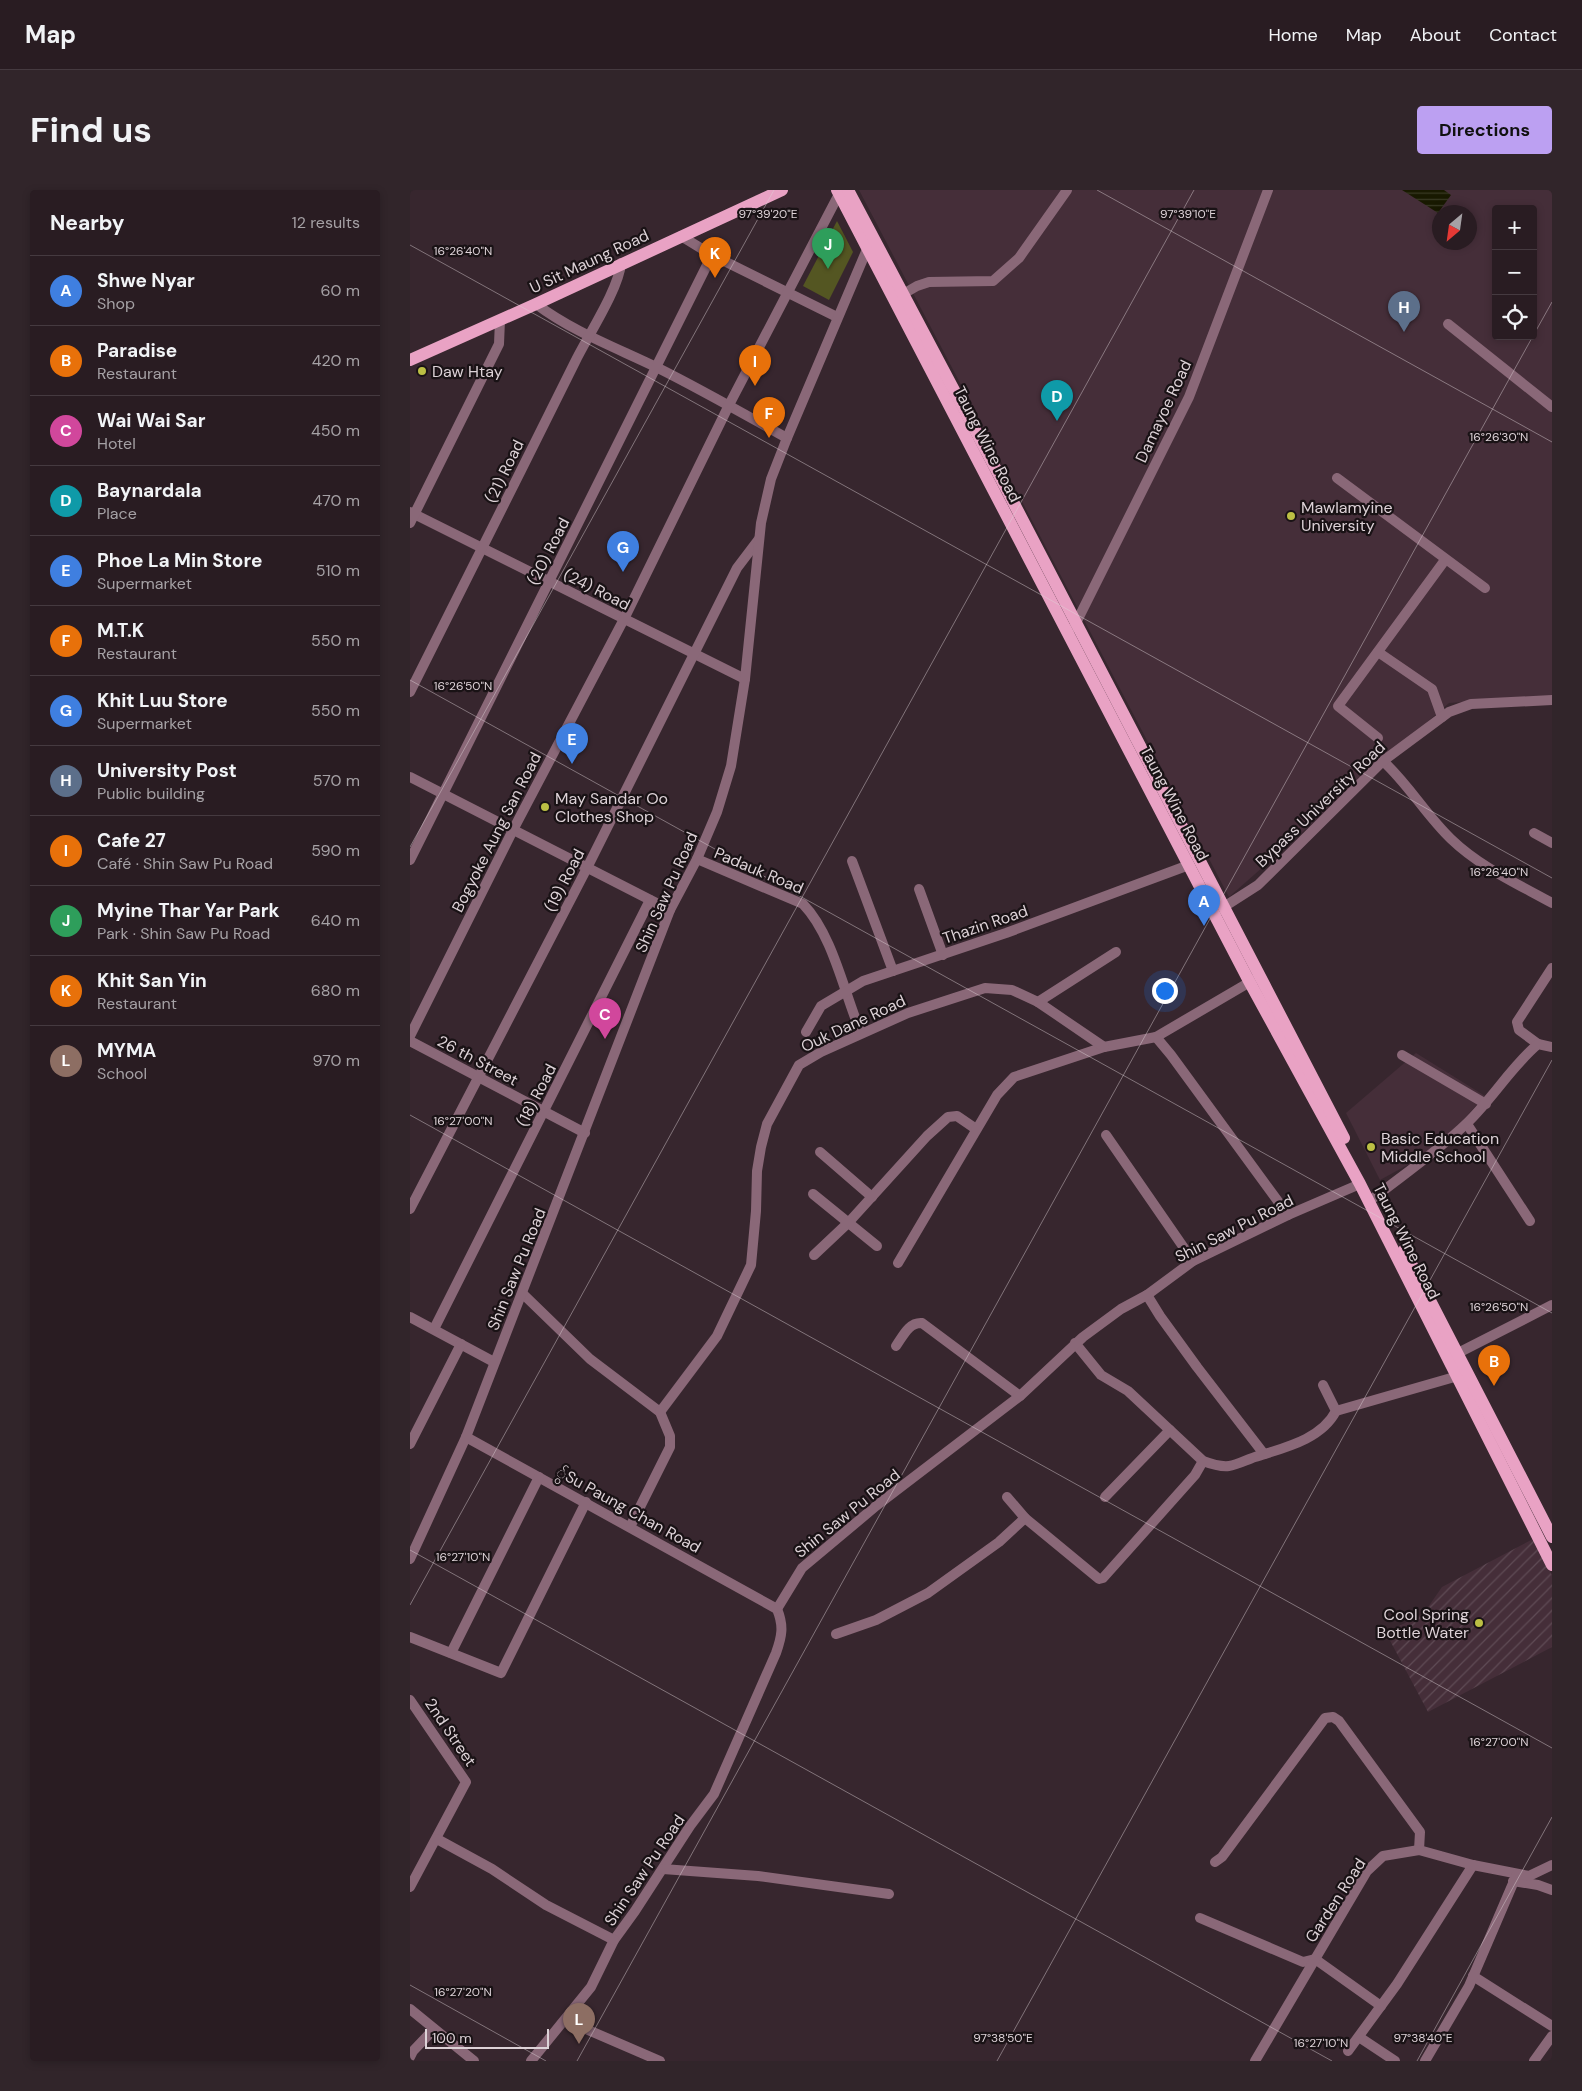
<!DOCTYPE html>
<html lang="en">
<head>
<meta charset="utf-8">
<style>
  :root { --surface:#291c22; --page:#31252a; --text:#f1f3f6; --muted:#a5a1a5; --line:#453a40; --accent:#bca0f2 }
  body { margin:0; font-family:"DM Sans",sans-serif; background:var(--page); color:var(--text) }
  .controls { position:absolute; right:15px; top:15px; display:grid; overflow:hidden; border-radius:5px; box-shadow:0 2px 8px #0003 }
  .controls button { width:45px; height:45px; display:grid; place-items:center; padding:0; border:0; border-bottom:1px solid var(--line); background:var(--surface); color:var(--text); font:25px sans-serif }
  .compass { position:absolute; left:1022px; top:15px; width:45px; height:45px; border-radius:50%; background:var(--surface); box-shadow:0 2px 8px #0003; rotate:209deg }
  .scale { position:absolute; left:15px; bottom:12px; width:124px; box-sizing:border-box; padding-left:5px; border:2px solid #ddd2d7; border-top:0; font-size:14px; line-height:18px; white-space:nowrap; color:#ddd2d7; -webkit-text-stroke:4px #191215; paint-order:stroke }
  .you { position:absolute; left:754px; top:800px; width:18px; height:18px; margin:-12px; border:4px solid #fff; border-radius:50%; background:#1a73e8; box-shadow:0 0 0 8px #1a73e833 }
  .badge { display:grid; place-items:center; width:32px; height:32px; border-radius:50%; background:var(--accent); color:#fff; font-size:16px; font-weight:700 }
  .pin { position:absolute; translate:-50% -41px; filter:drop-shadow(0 1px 2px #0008) }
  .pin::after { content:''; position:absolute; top:26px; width:18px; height:15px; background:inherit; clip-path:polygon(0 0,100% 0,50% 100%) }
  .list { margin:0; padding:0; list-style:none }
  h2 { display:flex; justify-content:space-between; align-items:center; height:65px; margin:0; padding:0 20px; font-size:21px }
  h2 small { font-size:16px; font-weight:400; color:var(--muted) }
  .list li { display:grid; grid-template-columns:32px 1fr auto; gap:15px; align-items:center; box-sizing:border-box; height:70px; padding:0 20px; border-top:1px solid var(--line) }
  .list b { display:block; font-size:19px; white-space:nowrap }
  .list p { margin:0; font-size:16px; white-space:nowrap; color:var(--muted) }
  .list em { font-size:16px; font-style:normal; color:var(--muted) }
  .icon { flex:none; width:28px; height:28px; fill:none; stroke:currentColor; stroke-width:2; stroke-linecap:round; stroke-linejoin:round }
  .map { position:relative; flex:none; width:1142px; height:1871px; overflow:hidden; border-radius:5px }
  header { display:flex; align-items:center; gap:30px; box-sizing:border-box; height:70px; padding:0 25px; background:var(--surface); border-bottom:1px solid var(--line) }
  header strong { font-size:24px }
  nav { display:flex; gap:28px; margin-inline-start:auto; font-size:18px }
  .intro { display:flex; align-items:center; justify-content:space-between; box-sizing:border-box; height:120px; padding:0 30px }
  h1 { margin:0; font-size:35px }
  .button { padding:12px 22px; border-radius:5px; background:var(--accent); color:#111; font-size:18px; font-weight:700 }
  main { display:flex; gap:30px; padding:0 30px }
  aside { flex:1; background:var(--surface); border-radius:5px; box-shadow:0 2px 8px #0003 }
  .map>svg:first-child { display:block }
  .built { fill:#452e39; fill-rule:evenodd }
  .industrial { fill:url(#industrial-furrows) }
  .green { fill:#545622 }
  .water { fill:url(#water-rules) }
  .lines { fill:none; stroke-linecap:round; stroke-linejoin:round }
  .minor { stroke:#8a6878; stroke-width:10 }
  .major { stroke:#e9a2c4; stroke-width:12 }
  .ticks { fill:none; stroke:#ddd2d7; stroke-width:1; stroke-opacity:0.45 }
  .poi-dot { fill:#bcbf44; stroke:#191215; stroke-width:2 }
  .labels { text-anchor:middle; stroke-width:4.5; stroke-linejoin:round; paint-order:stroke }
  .street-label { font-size:16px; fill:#ddd2d7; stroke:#191215 }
  .poi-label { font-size:16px; fill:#ddd2d7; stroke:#191215; text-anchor:start }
  .ticks-label { font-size:12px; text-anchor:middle; fill:#ddd2d7; stroke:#191215; stroke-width:4.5; stroke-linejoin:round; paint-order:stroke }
</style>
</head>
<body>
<header>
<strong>Map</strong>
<nav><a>Home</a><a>Map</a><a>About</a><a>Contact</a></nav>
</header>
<div class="intro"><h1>Find us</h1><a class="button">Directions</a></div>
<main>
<aside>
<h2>Nearby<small>12 results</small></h2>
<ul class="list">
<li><span class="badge" style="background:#3f7fe0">A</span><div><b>Shwe Nyar</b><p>Shop</p></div><em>60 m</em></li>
<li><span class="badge" style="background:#e8710a">B</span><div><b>Paradise</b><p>Restaurant</p></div><em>420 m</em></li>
<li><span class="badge" style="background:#d1479c">C</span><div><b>Wai Wai Sar</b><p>Hotel</p></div><em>450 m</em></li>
<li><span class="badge" style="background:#0f9aa8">D</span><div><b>Baynardala</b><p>Place</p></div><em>470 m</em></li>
<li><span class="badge" style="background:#3f7fe0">E</span><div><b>Phoe La Min Store</b><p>Supermarket</p></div><em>510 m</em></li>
<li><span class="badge" style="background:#e8710a">F</span><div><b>M.T.K</b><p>Restaurant</p></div><em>550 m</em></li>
<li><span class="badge" style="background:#3f7fe0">G</span><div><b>Khit Luu Store</b><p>Supermarket</p></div><em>550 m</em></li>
<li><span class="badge" style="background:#5c6f8a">H</span><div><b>University Post</b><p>Public building</p></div><em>570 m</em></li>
<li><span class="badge" style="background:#e8710a">I</span><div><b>Cafe 27</b><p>Café · Shin Saw Pu Road</p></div><em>590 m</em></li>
<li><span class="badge" style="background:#2e9e5b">J</span><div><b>Myine Thar Yar Park</b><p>Park · Shin Saw Pu Road</p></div><em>640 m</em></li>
<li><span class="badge" style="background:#e8710a">K</span><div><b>Khit San Yin</b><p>Restaurant</p></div><em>680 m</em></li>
<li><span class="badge" style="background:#8d6e63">L</span><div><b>MYMA</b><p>School</p></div><em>970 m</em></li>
</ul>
</aside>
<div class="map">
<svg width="1142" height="1871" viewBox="0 0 1142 1871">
  <defs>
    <pattern id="industrial-furrows" width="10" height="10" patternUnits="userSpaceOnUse" patternTransform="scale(1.25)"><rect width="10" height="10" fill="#452e39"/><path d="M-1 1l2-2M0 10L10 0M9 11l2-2" fill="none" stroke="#5f4b55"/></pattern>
    <pattern id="water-rules" width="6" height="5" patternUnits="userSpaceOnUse" patternTransform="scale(1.25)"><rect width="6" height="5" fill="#181900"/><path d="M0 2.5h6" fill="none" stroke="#393a24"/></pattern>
  </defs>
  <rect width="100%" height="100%" fill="#37262e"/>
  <!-- built -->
  <g class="built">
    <path d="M449,0h693v506l-103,7 -220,194zM1086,19h37v127h-37zM1030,22h30v30h-30z"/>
    <polygon points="1006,863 1075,906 1052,931 1014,966 970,990 936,923"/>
  </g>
  <!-- industrial -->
  <polygon class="industrial" points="1123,1349 1142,1385 1142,1457 1018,1522 976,1443 1014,1423 1032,1397"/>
  <!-- green -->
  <polygon class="green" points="427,31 443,62 419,110 393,96"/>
  <!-- water -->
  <polygon class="water" points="992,0 1034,0 1041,5 1028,23"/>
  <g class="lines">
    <!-- minor -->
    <g class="minor">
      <polyline points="271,46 302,65 427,127"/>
      <polyline points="488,107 507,96 519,92 583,91 609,68 657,0"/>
      <path d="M126,114c37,28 81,44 122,64 44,22 86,46 129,70"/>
      <polyline points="1038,134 1142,217"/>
      <polyline points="927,288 1075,398"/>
      <polyline points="0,322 335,489"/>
      <polyline points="0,333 89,154 90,130"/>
      <polyline points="664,437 779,207 858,0"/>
      <polyline points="968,462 1022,499 1032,527"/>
      <path d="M0,502c56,-110 110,-220 165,-330 12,-25 44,-73 46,-99"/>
      <polyline points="968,548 928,516 1035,370"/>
      <path d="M973,571c26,24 43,54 68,78 29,28 67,45 101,64"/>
      <polyline points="0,587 260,720"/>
      <polyline points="1124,643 1142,653"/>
      <path d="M287,669l106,45c30,31 41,89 58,129"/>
      <polyline points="0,670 302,65"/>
      <polyline points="442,671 483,781"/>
      <polyline points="509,699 533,765"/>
      <polyline points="809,720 848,695 973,571 1039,522 1061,514 1142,510"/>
      <polyline points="628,812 706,762"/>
      <polyline points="396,842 411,816 453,791 596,743 779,675"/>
      <polyline points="0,846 103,640 214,429 319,215 429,4 433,1"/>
      <polyline points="746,847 761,865 878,1025"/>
      <polyline points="0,851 175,943"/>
      <polyline points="1128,854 1109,840 1107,832 1142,778"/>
      <polyline points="992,865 1076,914"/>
      <polyline points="1057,934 1120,1031"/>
      <polyline points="696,945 783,1071"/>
      <polyline points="410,962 462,1007"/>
      <polyline points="403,1004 467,1056"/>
      <path d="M965,1007c31,-24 64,-47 92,-74 26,-25 44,-56 71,-79l14,3"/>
      <polyline points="0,1019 177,678 327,378 349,349"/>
      <polyline points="404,1065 439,1032 517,946 538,927 547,926 566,939"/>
      <polyline points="488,1073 587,905 604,887 694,857 746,847 845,789"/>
      <polyline points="113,1104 180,1169 250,1222 260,1246 260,1257 220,1337"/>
      <polyline points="737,1105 750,1126 787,1177 854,1264"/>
      <polyline points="0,1127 84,1172"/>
      <polyline points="24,1139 240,710"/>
      <path d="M665,1153l26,32 27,16 75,70c8,3 17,6 26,5 8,-1 17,-6 26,-9 28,-9 66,-17 81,-46l-13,-26"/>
      <path d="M486,1156c7,-10 13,-24 26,-23l98,73"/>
      <polyline points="1042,1169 1048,1163 1142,1115"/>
      <polyline points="926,1221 1048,1186"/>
      <polyline points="250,1222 307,1146 341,1075 346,1021 347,981 351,957 357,934 389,875 411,862 498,823 575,798 602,800 628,812 694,857"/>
      <path d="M56,1247l311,172c7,17 5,27 -1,44l-62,141 -24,32 -55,85 -21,29 -23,47 -60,74"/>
      <polyline points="0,1254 51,1154"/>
      <polyline points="597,1307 615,1328 689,1389 693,1388 785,1285 793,1271"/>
      <polyline points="695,1307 760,1240"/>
      <polyline points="0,1369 56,1247 260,720 287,669 307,622 321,576 335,489 351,333 361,289 377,248 458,57"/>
      <polyline points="367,1419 392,1378 466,1316 610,1206 673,1147 711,1119 737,1105 783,1071 878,1025 950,994"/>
      <polyline points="426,1444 466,1430 518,1403 589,1352 615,1328"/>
      <polyline points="0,1447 91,1483 176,1312"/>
      <polyline points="41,1463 129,1287"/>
      <polyline points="0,1510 56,1592 0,1697"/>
      <polyline points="27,1649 82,1679 136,1715 204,1750"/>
      <polyline points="805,1672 812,1667 915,1528 923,1527 929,1531 1010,1642 1009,1660"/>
      <polyline points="253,1679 348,1686 479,1704"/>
      <polyline points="1103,1691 1128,1695 1142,1700"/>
      <polyline points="790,1728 893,1772 905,1769 971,1816"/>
      <polyline points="1063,1786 1142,1836"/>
      <polyline points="0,1819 64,1871"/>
      <polyline points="155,1830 250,1871"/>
      <polyline points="949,1847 985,1871"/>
      <polyline points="938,1861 987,1794 1063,1675"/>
      <polyline points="0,1867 3,1861 24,1839"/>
      <polyline points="845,1871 957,1681 973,1666 1009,1660 1063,1675 1119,1686 1142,1675"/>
      <polyline points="1015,1871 1059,1796 1107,1684"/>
      <polyline points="1124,1871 1142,1846"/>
    </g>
    <!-- major -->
    <g class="major">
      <polyline points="427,0 839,791 950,994 1142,1375"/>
      <polyline points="438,0 599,304 934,948"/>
      <polyline points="0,170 126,114 372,0"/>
      <polyline points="994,1060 1142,1347"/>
    </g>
  </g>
  <!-- ticks -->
  <path class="ticks" d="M687,0l455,252M0,55l1142,633M1123,146l19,-34M0,490l1142,633M0,657l364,-657M0,925l1142,633M0,1360l922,511M0,1415l784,-1415M0,1795l136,76M167,1871l956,-1725M587,1871l555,-1001M1007,1871l135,-244"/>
  <!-- markers -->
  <g class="poi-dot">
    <circle cx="12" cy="181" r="5"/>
    <circle cx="881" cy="326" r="5"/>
    <circle cx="135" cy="617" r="5"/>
    <circle cx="961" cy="957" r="5"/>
    <circle cx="1069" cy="1433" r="5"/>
  </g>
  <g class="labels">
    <!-- street labels -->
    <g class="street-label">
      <text transform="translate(179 71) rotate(-25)" y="6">U Sit Maung Road</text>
      <text transform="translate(753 221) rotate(-65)" y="6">Damayoe Road</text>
      <text transform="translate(578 254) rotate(63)" y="6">Taung Wine Road</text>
      <text transform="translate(94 281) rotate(-64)" y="6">(21) Road</text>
      <text transform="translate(138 361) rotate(-63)" y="6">(20) Road</text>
      <text transform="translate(187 399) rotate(27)" y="6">(24) Road</text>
      <text transform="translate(765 613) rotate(62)" y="6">Taung Wine Road</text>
      <text transform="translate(910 614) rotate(-44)" y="6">Bypass University Road</text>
      <text transform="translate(86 642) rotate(-63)" y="6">Bogyoke Aung San Road</text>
      <text transform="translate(349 680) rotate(23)" y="6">Padauk Road</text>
      <text transform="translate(154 690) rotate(-63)" y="6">(19) Road</text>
      <text transform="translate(256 702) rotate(-66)" y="6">Shin Saw Pu Road</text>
      <text transform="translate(575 734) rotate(-19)" y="6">Thazin Road</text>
      <text transform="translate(443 833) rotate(-25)" y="6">Ouk Dane Road</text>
      <text transform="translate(68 870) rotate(28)" y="6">26 th Street</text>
      <text transform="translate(126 905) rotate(-63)" y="6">(18) Road</text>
      <text transform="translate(824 1038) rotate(-27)" y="6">Shin Saw Pu Road</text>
      <text transform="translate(997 1051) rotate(63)" y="6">Taung Wine Road</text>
      <text transform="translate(106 1079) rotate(-68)" y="6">Shin Saw Pu Road</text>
      <text transform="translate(219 1319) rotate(29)" y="6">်ွSu Paung Chan Road</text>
      <text transform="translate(437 1323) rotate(-39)" y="6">Shin Saw Pu Road</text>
      <text transform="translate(41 1542) rotate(56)" y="6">2nd Street</text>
      <text transform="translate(234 1680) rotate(-56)" y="6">Shin Saw Pu Road</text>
      <text transform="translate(925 1710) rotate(-57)" y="6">Garden Road</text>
    </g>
    <!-- poi labels -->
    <g class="poi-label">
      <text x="22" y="187">Daw Htay</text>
      <text x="891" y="323">Mawlamyine<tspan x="891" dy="18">University</tspan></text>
      <text x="145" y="614">May Sandar Oo<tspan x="145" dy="18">Clothes Shop</tspan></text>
      <text x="971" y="954">Basic Education<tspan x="971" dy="18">Middle School</tspan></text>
      <text x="1059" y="1430" text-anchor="end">Cool Spring<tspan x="1059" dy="18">Bottle Water</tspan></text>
    </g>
  </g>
  <g class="ticks-label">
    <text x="358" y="28">97°39'20"E</text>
    <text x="778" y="28">97°39'10"E</text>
    <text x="53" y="65">16°26'40"N</text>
    <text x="1089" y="251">16°26'30"N</text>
    <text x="53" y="500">16°26'50"N</text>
    <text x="1089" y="686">16°26'40"N</text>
    <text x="53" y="935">16°27'00"N</text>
    <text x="1089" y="1121">16°26'50"N</text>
    <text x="53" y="1371">16°27'10"N</text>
    <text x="1089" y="1556">16°27'00"N</text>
    <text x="53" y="1806">16°27'20"N</text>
    <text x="593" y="1852">97°38'50"E</text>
    <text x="1013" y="1852">97°38'40"E</text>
    <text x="911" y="1857">16°27'10"N</text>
  </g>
</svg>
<div class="controls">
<button>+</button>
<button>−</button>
<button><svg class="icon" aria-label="locate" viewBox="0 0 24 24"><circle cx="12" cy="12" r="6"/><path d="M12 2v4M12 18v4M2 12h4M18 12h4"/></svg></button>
</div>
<svg class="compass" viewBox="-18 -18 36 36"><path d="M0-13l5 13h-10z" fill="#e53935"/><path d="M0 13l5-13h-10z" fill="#a5a1a5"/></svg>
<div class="scale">100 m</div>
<div class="you"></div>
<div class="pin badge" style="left:794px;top:736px;background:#3f7fe0">A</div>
<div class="pin badge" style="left:1084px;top:1196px;background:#e8710a">B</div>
<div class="pin badge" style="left:195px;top:849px;background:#d1479c">C</div>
<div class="pin badge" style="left:647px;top:231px;background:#0f9aa8">D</div>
<div class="pin badge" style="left:162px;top:574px;background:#3f7fe0">E</div>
<div class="pin badge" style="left:359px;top:248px;background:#e8710a">F</div>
<div class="pin badge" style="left:213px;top:382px;background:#3f7fe0">G</div>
<div class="pin badge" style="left:994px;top:142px;background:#5c6f8a">H</div>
<div class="pin badge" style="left:345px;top:196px;background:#e8710a">I</div>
<div class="pin badge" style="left:418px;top:79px;background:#2e9e5b">J</div>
<div class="pin badge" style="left:305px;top:88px;background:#e8710a">K</div>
<div class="pin badge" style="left:169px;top:1854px;background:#8d6e63">L</div>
</div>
</main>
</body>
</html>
